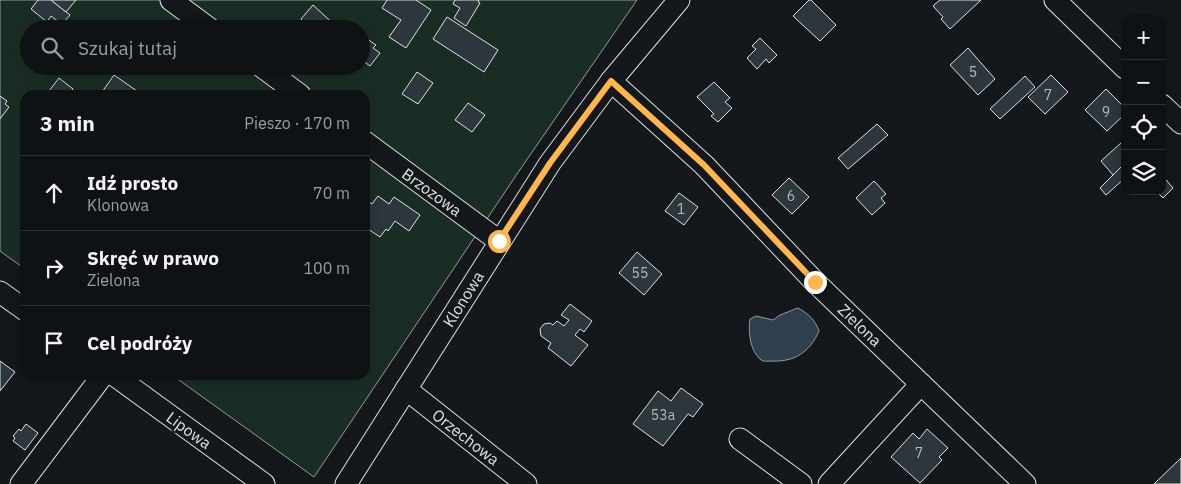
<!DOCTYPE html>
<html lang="pl">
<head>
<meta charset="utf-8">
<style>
  :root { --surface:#0f1215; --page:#181b1e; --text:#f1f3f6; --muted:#9b9ea0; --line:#2f3234 }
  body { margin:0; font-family:"IBM Plex Sans",sans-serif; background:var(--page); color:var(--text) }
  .controls { position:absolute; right:15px; top:15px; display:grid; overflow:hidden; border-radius:10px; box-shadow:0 2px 12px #0003 }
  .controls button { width:45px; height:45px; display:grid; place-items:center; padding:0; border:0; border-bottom:1px solid var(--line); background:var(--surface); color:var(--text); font:25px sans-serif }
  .stop { position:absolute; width:15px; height:15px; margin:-11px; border:4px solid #ffb74d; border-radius:50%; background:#fff }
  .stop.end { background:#ffb74d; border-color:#fff; box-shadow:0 1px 5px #0008 }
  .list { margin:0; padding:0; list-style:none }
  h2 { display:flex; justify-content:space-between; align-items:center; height:65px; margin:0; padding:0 20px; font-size:21px }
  h2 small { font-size:16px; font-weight:400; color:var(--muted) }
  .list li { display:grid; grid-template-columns:32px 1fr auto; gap:15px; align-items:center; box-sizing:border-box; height:75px; padding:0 20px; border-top:1px solid var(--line) }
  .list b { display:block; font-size:19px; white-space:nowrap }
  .list p { margin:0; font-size:16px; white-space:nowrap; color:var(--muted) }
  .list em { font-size:16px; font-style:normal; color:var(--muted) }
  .icon { flex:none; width:28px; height:28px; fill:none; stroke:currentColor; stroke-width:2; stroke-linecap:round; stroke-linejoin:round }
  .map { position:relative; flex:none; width:1181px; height:484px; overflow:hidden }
  .search { position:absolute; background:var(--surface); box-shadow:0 2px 12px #0003; left:20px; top:20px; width:350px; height:55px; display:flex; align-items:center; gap:12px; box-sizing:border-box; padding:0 18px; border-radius:28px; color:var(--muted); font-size:19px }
  .panel { position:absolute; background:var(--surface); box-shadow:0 2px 12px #0003; left:20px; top:90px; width:350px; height:290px; border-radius:15px }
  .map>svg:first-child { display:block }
  .green { fill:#1a2d24; stroke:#939e99; fill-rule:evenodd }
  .water { fill:#2f3f4d; stroke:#939e99 }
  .building { fill:#2c363c; stroke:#d8e6dc }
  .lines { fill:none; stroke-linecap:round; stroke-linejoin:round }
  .minor-casing { stroke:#d8e6dc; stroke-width:23 }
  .minor { stroke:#14181c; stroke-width:21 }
  .route { stroke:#ffb74d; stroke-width:6 }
  .labels { text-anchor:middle; stroke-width:4; stroke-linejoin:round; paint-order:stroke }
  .number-label { font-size:14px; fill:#adbab4 }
  .street-label { font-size:16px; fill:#d8e6dc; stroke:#14181c }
</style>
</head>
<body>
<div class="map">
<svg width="1181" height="484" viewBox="0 0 1181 484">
  <rect width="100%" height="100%" fill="#14181c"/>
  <!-- green -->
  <path class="green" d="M0,0h637l-118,171 -205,306 -142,-102h193v-280h-340v174l-25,-18zM29,29h332v37h-332z"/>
  <!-- water -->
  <path class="water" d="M798,308c11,6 17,12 21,23 -9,21 -25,31 -46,30 -4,0 -9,1 -12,-1 -11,-9 -13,-28 -11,-41l6,-3 17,4 7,-5z"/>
  <!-- building -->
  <g class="building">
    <polygon points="38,0 51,0 70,15 63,23 60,20 59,22 51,16 47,22 31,9"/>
    <polygon points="51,0 76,0 66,12"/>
    <polygon points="387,0 416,0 431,10 406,48 389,37 401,20 382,8"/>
    <polygon points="455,0 479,0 478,2 480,3 466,26 454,18 460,8 453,4"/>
    <polygon points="809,0 811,0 836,25 820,41 793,16"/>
    <polygon points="940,0 981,0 950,29 941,19 943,17 933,6"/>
    <polygon points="313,5 339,29 312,29 301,19"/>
    <polygon points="447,17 498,50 484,72 433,39"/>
    <polygon points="361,35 376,45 373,48 380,53 370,66 363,61 361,63"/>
    <polygon points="760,38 777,55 769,63 766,59 757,69 747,58 756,49 752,46"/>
    <polygon points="968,48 995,79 978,95 950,65"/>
    <polygon points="417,72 433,83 418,104 402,94"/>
    <polygon points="114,75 137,91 134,95 100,95"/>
    <polygon points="1051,75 1068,92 1045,114 1028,97"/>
    <polygon points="1025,76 1035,87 1000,119 990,109"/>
    <polygon points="59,78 73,89 69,95 46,95"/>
    <polygon points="714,82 730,98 725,102 732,108 718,122 711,116 714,114 697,97"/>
    <polygon points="1106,89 1125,108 1125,114 1107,131 1085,110"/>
    <polygon points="0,96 7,101 5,104 9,107 0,119"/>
    <polygon points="468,103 485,115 472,132 455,120"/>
    <polygon points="877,124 888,135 848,169 838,158"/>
    <polygon points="1122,142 1125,144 1125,163 1113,175 1101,161"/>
    <polygon points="1125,163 1125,178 1106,195 1100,188"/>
    <polygon points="1162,175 1173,188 1163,198 1156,191 1162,191"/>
    <polygon points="789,178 809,197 792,214 772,195"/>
    <polygon points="874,181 886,194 881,198 885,203 872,215 856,198"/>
    <polygon points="679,193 698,207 684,225 665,211"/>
    <polygon points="378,196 389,204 394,197 420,215 409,231 395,221 388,231 386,229 380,237 365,227 365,207 369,202 372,204"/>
    <polygon points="637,252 662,274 644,295 619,273"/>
    <polygon points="570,304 592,321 584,332 580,329 575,335 588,345 571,366 548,348 551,343 541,336 540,329 544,324 550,323 553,325 557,321 564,326 569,320 561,315"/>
    <polygon points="0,361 15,372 0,391"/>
    <polygon points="681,388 703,404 693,417 688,414 663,446 633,424 658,391 671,401"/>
    <polygon points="26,424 38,433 25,450 13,441 15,438 13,436 19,429 21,431"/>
    <polygon points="927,429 948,448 939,457 942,460 920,483 891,457 913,433 919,439"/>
    <polygon points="1181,458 1181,484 1154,484"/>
  </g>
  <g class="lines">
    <!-- minor casing -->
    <g class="minor-casing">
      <g id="minor">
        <polyline points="171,0 210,29"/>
        <polyline points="1055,0 1125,68"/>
        <polyline points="261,66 300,95"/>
        <polyline points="611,81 704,165 815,282 1025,484"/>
        <polyline points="1162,105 1181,123"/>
        <polyline points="365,142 499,241"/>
        <polyline points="0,292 25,310"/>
        <polyline points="114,375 264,484"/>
        <polyline points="406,389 526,484"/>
        <polyline points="740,439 801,484"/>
        <polyline points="21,484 103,375"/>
        <polyline points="346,484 550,163 611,81 679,0"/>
        <polyline points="829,484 921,384"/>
      </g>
    </g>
    <!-- minor -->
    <use href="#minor" class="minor"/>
  </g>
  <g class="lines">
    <!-- route -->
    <polyline class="route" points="499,241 550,163 611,81 704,165 815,282"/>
  </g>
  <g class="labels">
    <!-- number labels -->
    <g class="number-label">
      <text x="973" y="77">5</text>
      <text x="1048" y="100">7</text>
      <text x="1106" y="117">9</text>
      <text x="791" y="201">6</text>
      <text x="681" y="214">1</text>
      <text x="640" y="278">55</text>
      <text x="663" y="420">53a</text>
      <text x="919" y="458">7</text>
    </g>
    <!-- street labels -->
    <g class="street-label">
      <text transform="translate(432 192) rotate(36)" y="6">Brzozowa</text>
      <text transform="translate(463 299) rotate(-58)" y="6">Klonowa</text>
      <text transform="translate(860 325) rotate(44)" y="6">Zielona</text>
      <text transform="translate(189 430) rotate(36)" y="6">Lipowa</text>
      <text transform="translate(466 437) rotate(38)" y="6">Orzechowa</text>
    </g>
  </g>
</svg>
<div class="controls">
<button>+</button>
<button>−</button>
<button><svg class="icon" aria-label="locate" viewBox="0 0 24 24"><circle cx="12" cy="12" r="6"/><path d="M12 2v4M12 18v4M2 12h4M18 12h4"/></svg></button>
<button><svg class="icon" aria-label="layers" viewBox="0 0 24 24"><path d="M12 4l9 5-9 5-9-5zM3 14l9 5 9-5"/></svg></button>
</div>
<div class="stop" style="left:499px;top:241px"></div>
<div class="stop end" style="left:815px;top:282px"></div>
<div class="search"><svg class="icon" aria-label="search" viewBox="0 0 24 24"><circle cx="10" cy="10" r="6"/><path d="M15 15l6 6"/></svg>Szukaj tutaj</div>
<section class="panel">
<h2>3 min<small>Pieszo · 170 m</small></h2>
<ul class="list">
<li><svg class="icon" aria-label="ahead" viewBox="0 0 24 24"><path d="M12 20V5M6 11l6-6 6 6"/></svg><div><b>Idź prosto</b><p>Klonowa</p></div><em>70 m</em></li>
<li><svg class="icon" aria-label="right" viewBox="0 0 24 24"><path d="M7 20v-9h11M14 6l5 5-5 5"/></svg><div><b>Skręć w prawo</b><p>Zielona</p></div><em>100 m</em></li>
<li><svg class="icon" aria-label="arrive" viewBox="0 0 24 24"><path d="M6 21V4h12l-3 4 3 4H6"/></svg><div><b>Cel podróży</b></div></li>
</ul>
</section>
</div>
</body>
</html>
